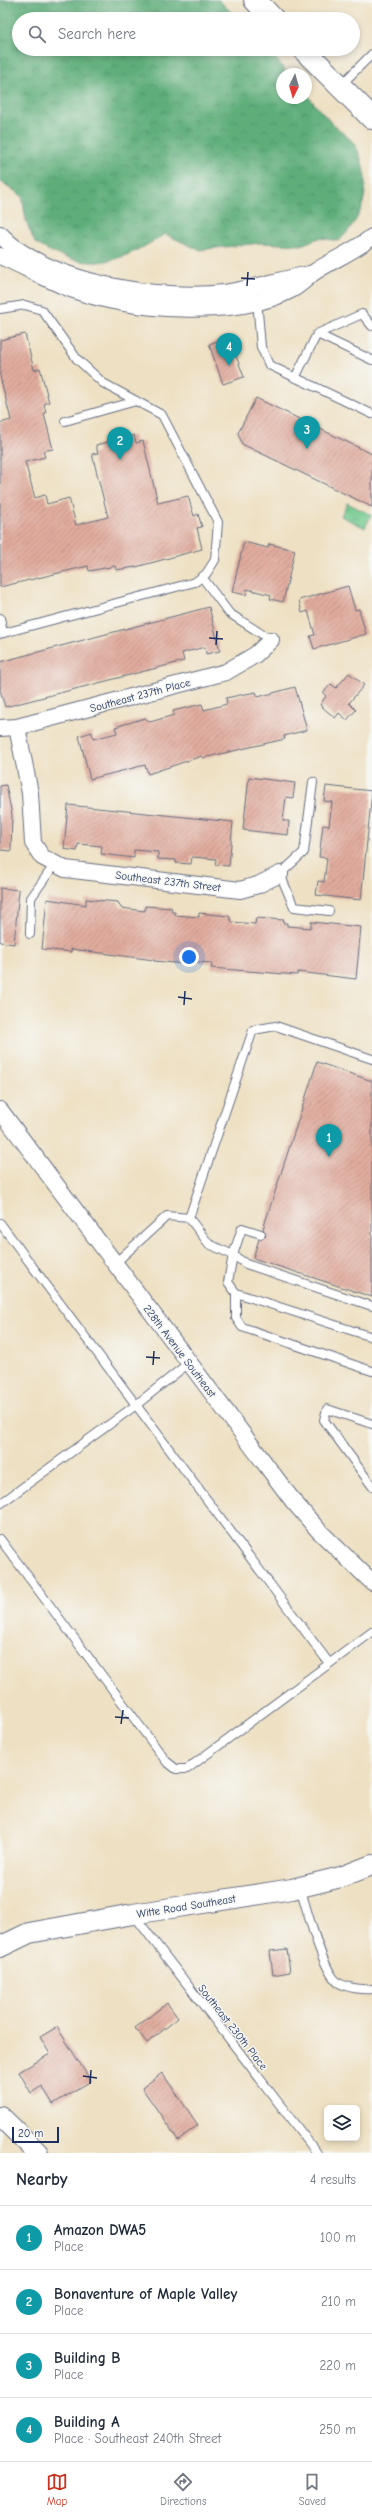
<!DOCTYPE html>
<html lang="en">
<head>
<meta charset="utf-8">
<style>
  :root { --surface:#fff; --page:#f2f2f3; --text:#1f2937; --muted:#747a83; --line:#e0e1e3; --accent:#c8321e }
  body { margin:0; font-family:"Comic Neue",sans-serif; background:var(--page); color:var(--text) }
  .controls { position:absolute; right:12px; bottom:12px; display:grid; overflow:hidden; border-radius:6px; box-shadow:0 2px 6px #0003 }
  .controls button { width:36px; height:36px; display:grid; place-items:center; padding:0; border:0; border-bottom:1px solid var(--line); background:var(--surface); color:var(--text); font:20px sans-serif }
  .compass { position:absolute; left:276px; top:68px; width:36px; height:36px; border-radius:50%; background:var(--surface); box-shadow:0 2px 6px #0003; rotate:185deg }
  .scale { position:absolute; left:12px; bottom:10px; width:47px; box-sizing:border-box; padding-left:4px; border:2px solid #1b2f5e; border-top:0; font-size:11px; line-height:14px; white-space:nowrap; color:#1b2f5e; -webkit-text-stroke:3px #f6f6f2; paint-order:stroke }
  .you { position:absolute; left:189px; top:957px; width:14px; height:14px; margin:-10px; border:3px solid #fff; border-radius:50%; background:#1a73e8; box-shadow:0 0 0 6px #1a73e833 }
  .badge { display:grid; place-items:center; width:26px; height:26px; border-radius:50%; background:var(--accent); color:#fff; font-size:13px; font-weight:700 }
  .pin { position:absolute; translate:-50% -33px; filter:drop-shadow(0 1px 2px #0008) }
  .pin::after { content:''; position:absolute; top:21px; width:14px; height:12px; background:inherit; clip-path:polygon(0 0,100% 0,50% 100%) }
  .list { margin:0; padding:0; list-style:none }
  h2 { display:flex; justify-content:space-between; align-items:center; height:52px; margin:0; padding:0 16px; font-size:17px }
  h2 small { font-size:13px; font-weight:400; color:var(--muted) }
  .list li { display:grid; grid-template-columns:26px 1fr auto; gap:12px; align-items:center; box-sizing:border-box; height:64px; padding:0 16px; border-top:1px solid var(--line) }
  .list b { display:block; font-size:15px; white-space:nowrap }
  .list p { margin:0; font-size:13px; white-space:nowrap; color:var(--muted) }
  .list em { font-size:13px; font-style:normal; color:var(--muted) }
  .icon { flex:none; width:22px; height:22px; fill:none; stroke:currentColor; stroke-width:2; stroke-linecap:round; stroke-linejoin:round }
  .map { position:relative; flex:none; width:372px; height:2153px; overflow:hidden }
  .search { position:absolute; background:var(--surface); box-shadow:0 2px 6px #0003; left:12px; right:12px; top:12px; height:44px; display:flex; align-items:center; gap:10px; box-sizing:border-box; padding:0 14px; border-radius:22px; color:var(--muted); font-size:15px }
  .sheet { height:308px; background:var(--surface) }
  nav { display:flex; justify-content:space-around; align-items:center; box-sizing:border-box; height:56px; border-top:1px solid var(--line); background:var(--surface); font-size:11px; color:var(--muted) }
  nav a { display:grid; justify-items:center; gap:2px }
  nav .on { color:var(--accent) }
  .map>svg:first-child { display:block }
  .forest { fill:url(#forest-crowns); stroke:#3c6e6c }
  .park { fill:url(#park-crowns); stroke:#477c76 }
  .building { fill:url(#building-hatch) }
  .lines { fill:none; stroke-linecap:round; stroke-linejoin:round }
  .service-casing { stroke:#656d81; stroke-width:10 }
  .minor-casing { stroke:#656d81; stroke-width:18 }
  .tertiary-casing { stroke:#656d81; stroke-width:22 }
  .primary-casing { stroke:#656d81; stroke-width:24 }
  .service { stroke:#fff; stroke-width:8 }
  .minor { stroke:#fff; stroke-width:16 }
  .tertiary { stroke:#fff; stroke-width:20 }
  .primary { stroke:#fff; stroke-width:22 }
  .ticks { fill:none; stroke:#1b2f5e; stroke-width:1.5 }
  .labels { text-anchor:middle; stroke-width:3; stroke-linejoin:round; paint-order:stroke }
  .street-label { font-size:11px; fill:#1b2f5e; stroke:#f6f6f2 }
</style>
</head>
<body>
<div class="map">
<svg width="372" height="2153" viewBox="0 0 372 2153">
  <defs>
    <pattern id="forest-crowns" width="20" height="18" patternUnits="userSpaceOnUse"><rect width="20" height="18" fill="#5eae7a"/><path d="M2 6a3 3 0 1 1 6 0M12 15a3 3 0 1 1 6 0" fill="none" stroke="#4d8e67"/></pattern>
    <pattern id="park-crowns" width="20" height="18" patternUnits="userSpaceOnUse"><rect width="20" height="18" fill="#73ca8f"/><path d="M2 6a3 3 0 1 1 6 0M12 15a3 3 0 1 1 6 0" fill="none" stroke="#5ea478"/></pattern>
    <pattern id="building-hatch" width="6" height="6" patternUnits="userSpaceOnUse"><rect width="6" height="6" fill="#e1ac9d"/><path d="M-1 1l2-2M0 6l6-6M5 7l2-2" fill="none" stroke="#b68c83"/></pattern>
  </defs>
  <rect width="100%" height="100%" fill="#f6f6f2"/>
  <filter id="ink" filterUnits="userSpaceOnUse"><feTurbulence type="fractalNoise" baseFrequency=".025" numOctaves="2"/><feDisplacementMap in="SourceGraphic" scale="8" xChannelSelector="R" yChannelSelector="G"/><feConvolveMatrix kernelMatrix="1 2 1 2 8 2 1 2 1" color-interpolation-filters="sRGB"/></filter>
  <filter id="wash" filterUnits="userSpaceOnUse"><feTurbulence type="fractalNoise" baseFrequency=".012" numOctaves="4" result="noise"/><feDisplacementMap in="SourceGraphic" scale="16" xChannelSelector="R" yChannelSelector="G"/><feGaussianBlur stdDeviation="0.9" result="paint"/><feColorMatrix in="noise" values="0 0 0 0 0 0 0 0 0 0 0 0 0 0 0 0 0 1.4 0 .05"/><feComposite in="paint" operator="in"/></filter>
  <g filter="url(#wash)">
    <rect width="100%" height="100%" fill="#eee0c2"/>
    <!-- forest -->
    <path class="forest" d="M0,0h219l19,19h-219v30h249l20,25h-6v24h24v-5c7,9 14,18 22,26 8,9 19,16 27,25 17,36 14,68 -16,97l-20,-3 -18,7 -41,-2 -61,7 -34,-16c-50,32 -78,39 -130,9l-9,-22 -4,-25 -22,-15z"/>
    <!-- park -->
    <polygon class="park" points="347,503 371,515 365,528 341,516"/>
    <g id="blocks">
      <!-- building -->
      <g class="building">
        <polygon points="25,334 34,370 40,368 49,402 44,404 46,413 44,414 53,449 43,451 45,457 25,462 35,498 45,495 47,504 69,498 76,525 108,517 92,454 98,453 96,445 134,435 136,443 143,441 158,503 188,496 194,516 198,514 202,527 197,528 202,549 136,567 116,570 115,566 89,571 88,566 0,587 0,423 11,420 0,376 0,340"/>
        <polygon points="229,337 244,377 223,384 209,344"/>
        <polygon points="256,398 372,454 372,507 242,444 238,433"/>
        <polygon points="244,542 268,548 269,544 295,550 283,602 270,599 271,595 247,589 246,595 232,592"/>
        <polygon points="348,586 355,610 359,609 366,634 314,649 310,636 315,635 308,611 302,613 299,600"/>
        <polygon points="209,607 220,651 206,654 205,647 182,653 184,661 5,707 0,690 0,662"/>
        <polygon points="349,673 364,685 349,703 356,710 347,720 339,713 335,718 320,705 326,696 323,693 331,684 336,688"/>
        <polygon points="295,687 307,730 284,736 285,739 203,758 202,756 148,774 145,765 90,779 79,736 92,732 93,739 117,733 115,727 145,718 150,722 174,715 173,711 202,704 204,710 227,704 226,698 240,695 256,692 258,697"/>
        <polygon points="249,777 295,783 293,798 286,797 283,821 289,821 288,835 243,830"/>
        <polygon points="6,785 12,815 11,851 0,850 0,786"/>
        <polygon points="326,786 372,791 361,900 316,895 318,881 324,882 327,858 319,857 323,825 329,826 332,802 324,801"/>
        <polygon points="68,805 233,822 229,866 215,865 216,859 192,857 191,864 176,863 176,860 158,859 158,852 134,850 134,858 101,854 102,846 78,844 77,851 64,849"/>
        <polygon points="0,888 19,890 14,944 0,942"/>
        <polygon points="47,899 86,905 86,899 118,902 121,908 145,911 145,906 172,908 171,912 175,912 175,915 199,917 199,913 229,916 232,922 255,924 256,918 284,920 283,923 287,923 287,926 311,928 311,922 361,927 356,979 298,972 297,975 211,968 212,963 186,961 185,964 154,961 154,960 71,949 71,952 42,949"/>
        <polygon points="317,1062 372,1081 372,1297 253,1258 259,1239 266,1236 263,1229"/>
        <polygon points="287,1949 290,1972 273,1975 270,1951"/>
        <polygon points="167,2003 178,2018 147,2043 135,2028"/>
        <polygon points="57,2027 91,2081 53,2104 42,2086 31,2093 19,2072 50,2054 40,2037"/>
        <polygon points="162,2073 198,2125 178,2140 142,2088"/>
      </g>
    </g>
  </g>
  <g filter="url(#ink)">
    <use href="#blocks" fill-opacity="0" stroke="#656d81" stroke-width="1"/>
    <g class="lines">
      <!-- service casing -->
      <g class="service-casing">
        <g id="service">
          <polyline points="341,85 372,54"/>
          <polyline points="257,300 261,347 269,365 372,414"/>
          <polyline points="0,309 25,305 42,310 77,359 103,383 162,415 218,522 215,560 206,574 195,582 0,634"/>
          <polyline points="317,334 362,314 372,326"/>
          <polyline points="295,378 317,334 372,360"/>
          <polyline points="65,421 136,401"/>
          <polyline points="202,577 229,613 271,640"/>
          <polyline points="0,618 3,633"/>
          <polyline points="313,782 304,852 280,874 294,907 329,911"/>
          <polyline points="30,934 31,898 54,865"/>
          <polyline points="189,1218 253,1030 276,1026 372,1059"/>
          <polyline points="0,1223 329,1663"/>
          <polyline points="261,1234 242,1228 233,1255 228,1282 236,1293 372,1337"/>
          <polyline points="114,1264 167,1216 189,1218 209,1244 233,1255 246,1264 372,1306"/>
          <polyline points="236,1293 236,1318 242,1327 372,1371"/>
          <polyline points="372,1424 327,1409 324,1420 372,1486"/>
          <polyline points="0,1504 136,1405 190,1362"/>
          <polyline points="0,1539 166,1761 176,1769 187,1769 372,1632"/>
          <path d="M300,1887c6,19 23,87 39,96 9,5 23,7 33,6"/>
          <polyline points="133,1914 317,2153"/>
        </g>
      </g>
      <!-- minor casing -->
      <g class="minor-casing">
        <g id="minor">
          <path d="M0,234c44,49 161,67 224,59 29,-4 57,-14 86,-19"/>
          <path d="M0,256c24,10 47,24 71,33 57,22 165,30 220,1 8,-4 15,-11 22,-17 19,-13 40,-21 59,-36"/>
          <polyline points="17,727 30,793 33,843 42,857 65,869 240,890 258,885 280,874"/>
          <polyline points="0,728 17,727 226,672 255,655 271,640"/>
          <polyline points="0,1110 293,1501 319,1531 372,1582"/>
        </g>
      </g>
      <!-- tertiary casing -->
      <g class="tertiary-casing">
        <g id="tertiary">
          <polyline points="0,1947 29,1933 133,1914 292,1889 341,1877 372,1865"/>
          <polyline points="0,2116 38,2153"/>
        </g>
      </g>
      <!-- primary casing -->
      <g class="primary-casing">
        <g id="primary">
          <polyline points="255,0 273,19"/>
          <polyline points="303,49 372,118"/>
        </g>
      </g>
      <!-- service -->
      <use href="#service" class="service"/>
      <!-- minor -->
      <use href="#minor" class="minor"/>
      <!-- tertiary -->
      <use href="#tertiary" class="tertiary"/>
      <!-- primary -->
      <use href="#primary" class="primary"/>
    </g>
  </g>
  <!-- ticks -->
  <path class="ticks" d="M241,278l14,1M247,286l1,-14M209,638l14,1M216,645l1,-14M178,997l14,2M184,1005l1,-14M146,1357l14,1M153,1365l1,-14M115,1717l14,1M121,1724l2,-14M83,2076l14,2M90,2084l1,-14"/>
  <g class="labels">
    <!-- street labels -->
    <g class="street-label">
      <text transform="translate(140 695) rotate(-15)" y="4">Southeast 237th Place</text>
      <text transform="translate(168 881) rotate(7)" y="4">Southeast 237th Street</text>
      <text transform="translate(180 1351) rotate(53)" y="4">228th Avenue Southeast</text>
      <text transform="translate(186 1906) rotate(-9)" y="4">Witte Road Southeast</text>
      <text transform="translate(233 2027) rotate(52)" y="4">Southeast 230th Place</text>
    </g>
  </g>
</svg>
<div class="controls">
<button><svg class="icon" aria-label="layers" viewBox="0 0 24 24"><path d="M12 4l9 5-9 5-9-5zM3 14l9 5 9-5"/></svg></button>
</div>
<svg class="compass" viewBox="-18 -18 36 36"><path d="M0-13l5 13h-10z" fill="#e53935"/><path d="M0 13l5-13h-10z" fill="#747a83"/></svg>
<div class="scale">20 m</div>
<div class="you"></div>
<div class="pin badge" style="left:329px;top:1157px;background:#0f9aa8">1</div>
<div class="pin badge" style="left:120px;top:460px;background:#0f9aa8">2</div>
<div class="pin badge" style="left:307px;top:449px;background:#0f9aa8">3</div>
<div class="pin badge" style="left:229px;top:366px;background:#0f9aa8">4</div>
<div class="search"><svg class="icon" aria-label="search" viewBox="0 0 24 24"><circle cx="10" cy="10" r="6"/><path d="M15 15l6 6"/></svg>Search here</div>
</div>
<section class="sheet">
<h2>Nearby<small>4 results</small></h2>
<ul class="list">
<li><span class="badge" style="background:#0f9aa8">1</span><div><b>Amazon DWA5</b><p>Place</p></div><em>100 m</em></li>
<li><span class="badge" style="background:#0f9aa8">2</span><div><b>Bonaventure of Maple Valley</b><p>Place</p></div><em>210 m</em></li>
<li><span class="badge" style="background:#0f9aa8">3</span><div><b>Building B</b><p>Place</p></div><em>220 m</em></li>
<li><span class="badge" style="background:#0f9aa8">4</span><div><b>Building A</b><p>Place · Southeast 240th Street</p></div><em>250 m</em></li>
</ul>
</section>
<nav>
<a class="on"><svg class="icon" aria-label="map" viewBox="0 0 24 24"><path d="M3 6l6-2 6 2 6-2v14l-6 2-6-2-6 2zM9 4v14M15 6v14"/></svg>Map</a>
<a><svg class="icon" aria-label="directions" viewBox="0 0 24 24"><path d="M12 3l9 9-9 9-9-9zM9 14v-3h6M13 9l2 2-2 2"/></svg>Directions</a>
<a><svg class="icon" aria-label="saved" viewBox="0 0 24 24"><path d="M7 4h10v16l-5-4-5 4z"/></svg>Saved</a>
</nav>
</body>
</html>
